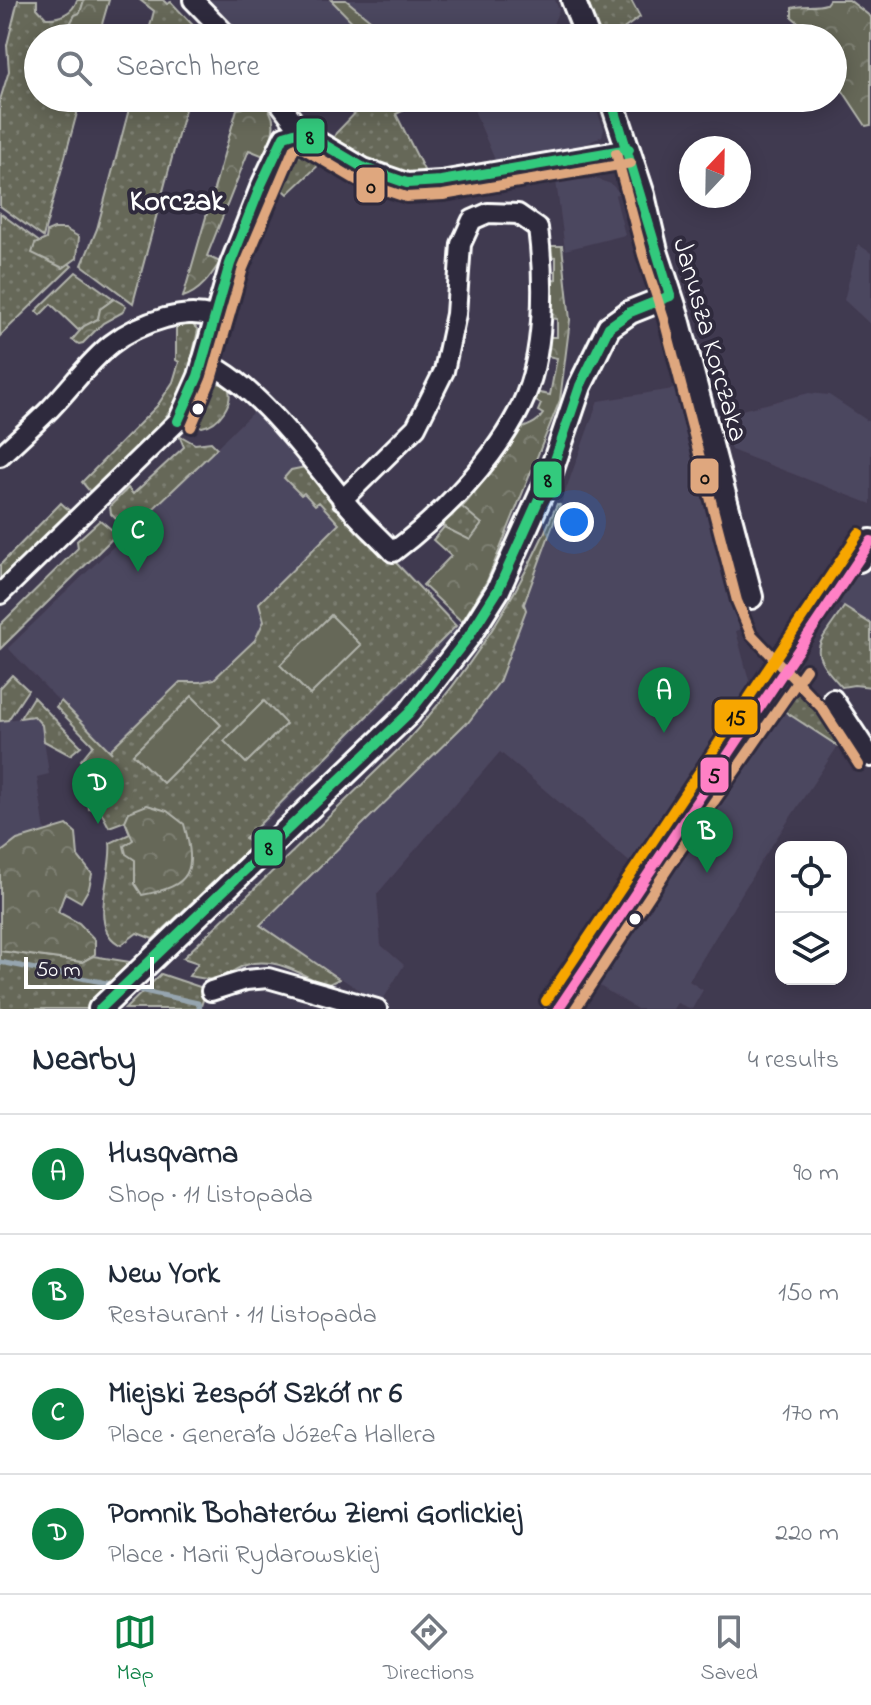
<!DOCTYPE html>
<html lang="en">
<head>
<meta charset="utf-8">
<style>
  :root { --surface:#fff; --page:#f6f6f7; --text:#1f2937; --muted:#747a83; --line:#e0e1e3; --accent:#0b8043 }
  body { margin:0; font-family:"Indie Flower",sans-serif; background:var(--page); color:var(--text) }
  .controls { position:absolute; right:24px; bottom:24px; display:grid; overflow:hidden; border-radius:16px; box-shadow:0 4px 20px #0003 }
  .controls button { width:72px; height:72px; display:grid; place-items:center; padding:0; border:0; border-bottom:2px solid var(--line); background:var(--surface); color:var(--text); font:40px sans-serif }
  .compass { position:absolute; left:679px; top:136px; width:72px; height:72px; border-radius:50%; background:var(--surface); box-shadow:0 4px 20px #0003; rotate:22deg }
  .scale { position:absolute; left:24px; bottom:20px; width:130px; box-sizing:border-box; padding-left:8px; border:4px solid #fff; border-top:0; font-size:22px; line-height:28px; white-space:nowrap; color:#fff; -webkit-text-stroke:6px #2f2a3d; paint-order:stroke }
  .you { position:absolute; left:574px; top:522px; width:28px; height:28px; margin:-20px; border:6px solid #fff; border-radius:50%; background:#1a73e8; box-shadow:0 0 0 12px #1a73e833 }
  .badge { display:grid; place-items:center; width:52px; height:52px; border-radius:50%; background:var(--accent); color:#fff; font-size:26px; font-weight:700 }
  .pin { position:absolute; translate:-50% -66px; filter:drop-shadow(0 2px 4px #0008) }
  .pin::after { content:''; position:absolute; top:42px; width:28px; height:24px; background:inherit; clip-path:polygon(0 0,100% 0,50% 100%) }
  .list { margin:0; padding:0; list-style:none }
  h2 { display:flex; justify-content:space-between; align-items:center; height:104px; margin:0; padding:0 32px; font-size:34px }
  h2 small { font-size:26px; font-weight:400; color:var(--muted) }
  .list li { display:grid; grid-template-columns:52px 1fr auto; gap:24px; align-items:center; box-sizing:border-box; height:120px; padding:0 32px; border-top:2px solid var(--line) }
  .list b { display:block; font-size:30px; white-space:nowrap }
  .list p { margin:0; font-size:26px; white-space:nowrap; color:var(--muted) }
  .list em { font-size:26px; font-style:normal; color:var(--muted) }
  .icon { flex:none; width:44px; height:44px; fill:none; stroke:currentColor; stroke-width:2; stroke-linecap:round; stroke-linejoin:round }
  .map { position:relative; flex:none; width:871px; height:1009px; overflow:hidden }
  .search { position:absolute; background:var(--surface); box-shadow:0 4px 20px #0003; left:24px; right:24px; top:24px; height:88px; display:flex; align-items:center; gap:20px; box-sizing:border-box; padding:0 28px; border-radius:44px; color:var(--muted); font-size:30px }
  .sheet { height:584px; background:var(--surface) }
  nav { display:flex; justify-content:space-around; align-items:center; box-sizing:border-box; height:112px; border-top:2px solid var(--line); background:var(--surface); font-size:22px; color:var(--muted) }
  nav a { display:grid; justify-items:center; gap:4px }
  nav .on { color:var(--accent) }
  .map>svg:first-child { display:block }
  .built { fill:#4c465e }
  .green { fill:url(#green-dots); stroke:#b2b4ac; stroke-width:2 }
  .forest { fill:url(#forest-crowns); stroke:#b2b4ac; stroke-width:2 }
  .pitch { fill:#666859; stroke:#b2b4ac; stroke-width:2 }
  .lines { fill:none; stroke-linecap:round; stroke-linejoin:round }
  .stream { stroke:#96a5af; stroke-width:5 }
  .minor-casing { stroke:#fff; stroke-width:24 }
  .tertiary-casing { stroke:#fff; stroke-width:28 }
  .minor { stroke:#2f2a3d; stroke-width:18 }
  .tertiary { stroke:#2f2a3d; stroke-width:22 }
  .bus-1-casing { stroke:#2f2a3d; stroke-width:16 }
  .bus-2-casing { stroke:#2f2a3d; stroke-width:16 }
  .bus-3-casing { stroke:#2f2a3d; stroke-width:16 }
  .bus-4-casing { stroke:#2f2a3d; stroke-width:16 }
  .bus-1 { stroke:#33ca7d; stroke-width:10 }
  .bus-2 { stroke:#dfa77e; stroke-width:10 }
  .bus-3 { stroke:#ff80c5; stroke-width:10 }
  .bus-4 { stroke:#f7a600; stroke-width:10 }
  .bus-dot { fill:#fff; stroke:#2f2a3d; stroke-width:3 }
  .labels { text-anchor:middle; stroke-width:8; stroke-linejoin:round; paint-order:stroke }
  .street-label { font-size:28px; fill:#fff; stroke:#2f2a3d }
  .neighbourhood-label { font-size:30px; font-weight:bold; fill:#fff; stroke:#2f2a3d }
  .line-badge { stroke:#2f2a3d; stroke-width:3 }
  .pale-badge-label { font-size:22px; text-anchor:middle; font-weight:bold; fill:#111 }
</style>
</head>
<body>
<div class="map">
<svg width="871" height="1009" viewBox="0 0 871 1009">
  <defs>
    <pattern id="green-dots" width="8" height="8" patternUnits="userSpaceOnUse" patternTransform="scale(2)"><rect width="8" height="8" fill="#666859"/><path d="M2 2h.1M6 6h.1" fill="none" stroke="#7d7f72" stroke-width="1.8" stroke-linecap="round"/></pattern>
    <pattern id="forest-crowns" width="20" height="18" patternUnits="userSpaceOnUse" patternTransform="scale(2)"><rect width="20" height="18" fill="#666859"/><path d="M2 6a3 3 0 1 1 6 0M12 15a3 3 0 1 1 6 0" fill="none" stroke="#7d7f72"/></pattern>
  </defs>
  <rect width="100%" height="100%" fill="#403a50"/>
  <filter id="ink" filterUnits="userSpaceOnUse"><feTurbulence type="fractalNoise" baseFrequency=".0125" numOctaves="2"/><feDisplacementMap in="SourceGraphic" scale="16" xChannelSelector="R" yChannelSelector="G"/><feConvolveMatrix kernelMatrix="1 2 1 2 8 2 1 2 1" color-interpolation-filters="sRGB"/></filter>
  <g filter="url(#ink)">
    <!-- built -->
    <g class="built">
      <polygon points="208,0 331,0 368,38 242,38"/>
      <polygon points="346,0 555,0 559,10 551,29 527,38 392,38"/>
      <polygon points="469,98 592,98 604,129 602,136 577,149 497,165"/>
      <polygon points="579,177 580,180 596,179 611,184 620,193 615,195 625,235 565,250 556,181"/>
      <polygon points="858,244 871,253 871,325 844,300"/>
      <polygon points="679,388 742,629 736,631 751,688 633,865 500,752 377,894 381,945 404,965 381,1003 375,1000 259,926 466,722 468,723 499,682 526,610 524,605 598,401"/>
      <polygon points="809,393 829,395 871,423 871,504 731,450 722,415"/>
      <polygon points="253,412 300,458 459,627 246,842 150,796 8,648"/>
      <polygon points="871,554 871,624 870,625 839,604"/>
      <polygon points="777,707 838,746 762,860 689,981 703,990 692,1009 677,1003 673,1009 637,1009 593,982"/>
      <polygon points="34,716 42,724 49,774 37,777 45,831 17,840 0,853 0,721"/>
    </g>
    <!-- green -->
    <g class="green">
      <path d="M18,0h19v8l9,10c13,1 27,-5 31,-18h15l-8,1 -4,12 -5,2 -4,7 5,5v7l-9,-1 -2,5h-27v60h20l-1,3 14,6 9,-5 -37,135 -43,-31v-106l9,-29 -2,-26z"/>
      <polygon points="140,0 163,0 167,4 171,2 205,38 147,38 154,11"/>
      <polygon points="587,0 631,0 640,17 611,38 601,38"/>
      <polygon points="132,98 188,98 133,303 82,265 97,229"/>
      <path d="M381,98h47l-32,16 30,60c-40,-3 -60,-13 -94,-33l4,-8 29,-30 5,5z"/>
      <polygon points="296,150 309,154 322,162 288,194 277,184 276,180 289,155"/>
      <polygon points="0,213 72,266 0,336"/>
      <polygon points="76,272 114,299 100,309 98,319 78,330 51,304 40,315 36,311"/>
      <path d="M190,322l8,8c-14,69 -22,79 -71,129 -11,11 -24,26 -36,34l-9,-11 75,-76 16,-24 6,-20 -3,-2v-32l2,-4z"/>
      <path d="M217,383l10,2c9,17 -8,39 -25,42l-7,-4c-4,-15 8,-35 22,-40z"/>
      <polygon points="179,435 195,444 211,442 217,448 133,528 130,525 125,528 111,514 110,506 128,488 133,494 184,447"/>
      <path d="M305,467l151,159 -211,213 8,6 -100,94 -16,-6 -16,12c-35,-15 -7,-74 -11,-102l20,-9 -5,-13 -16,6 -11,-21 -9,3 -8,-49 12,-15 -37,-38 5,-6 51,52 -2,-3 70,-68h20l14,-3 41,-39 9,-19 -5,-18 80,-79 -20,-22 -4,3 -11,-12 -3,2 -17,-17 7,-8z"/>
      <polygon points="466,488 473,495 467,502 482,524 470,541 444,527 436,517"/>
      <polygon points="61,503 72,513 0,584 0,565"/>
      <path d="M557,504l3,1 -36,99 2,6 -27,72 -32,42 -1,-1 -206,202 79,54 -14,7c-22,-12 -52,-30 -79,-21 -10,3 -19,10 -28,16l-29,-5 9,-13 -15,-5 222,-215c64,-70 116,-152 152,-239z"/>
      <polygon points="100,520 117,534 0,649 0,625 78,548 77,541"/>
      <path d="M844,607l27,17v63l-17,-2 -12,2c-37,-39 -25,-39 2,-80z"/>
      <polygon points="12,675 28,690 8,720 0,721 0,688"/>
      <polygon points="800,690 812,698 840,736 838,746 778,707 787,694"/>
      <polygon points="33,697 81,746 70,755 44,741 42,725 34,716 20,718"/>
      <polygon points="0,951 82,962 93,956 142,964 156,971 119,1009 0,1009"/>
      <polygon points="161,974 203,988 205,994 200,1009 125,1009"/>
    </g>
    <!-- forest -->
    <g class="forest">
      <polygon points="84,0 109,0 98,38 65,38 67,33 76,33 76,27 71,22 75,15 80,13"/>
      <polygon points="331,0 346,0 392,38 368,38"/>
      <path d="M829,0h20l22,17v108l-5,1 -33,-50v-38h-32l-6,-8 3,-8 -6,-5v-9c12,-4 22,0 34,-4z"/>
      <path d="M255,98h4c21,18 16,35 5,58l-15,-6 -42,106 13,6c-9,14 -20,30 -37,35l54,-188 6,-1z"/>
      <polygon points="54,229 65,229 79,237 77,258 63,268 32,253 35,244 46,239 47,232"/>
      <path d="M544,246h18l8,74 -10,80 -73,181 -25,41 -39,-37 28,-29 -18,-16 11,-13 26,13 12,-16 -20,-17c21,-19 31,-58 50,-73 10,-8 24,-8 31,-20l-5,-3 3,-7 -9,-5 2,-7 16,3 7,-37 -14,-3 1,-18h13v-18l-6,-1 1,-28 -10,-2 1,-8 13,-1v-22l-12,-1z"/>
      <polygon points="114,299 126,306 123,312 103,323 83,343 79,344 72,340 84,326 98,319 100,309"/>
      <path d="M147,805l20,6 17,13c13,47 8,62 -42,71l-7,-11v-24l-9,-6 -2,-8 9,-6 -8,-19 4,-9z"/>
      <polygon points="67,825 76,833 78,856 92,874 89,888 81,902 65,893 58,912 79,923 95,940 95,954 82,962 0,951 0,853 17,840"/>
    </g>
    <!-- pitch -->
    <g class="pitch">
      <polygon points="331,615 361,645 310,695 280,665"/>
      <polygon points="192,696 221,725 163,783 133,754"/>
      <polygon points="264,701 286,724 246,763 224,741"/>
    </g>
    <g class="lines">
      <!-- stream -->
      <g class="stream">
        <polyline points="0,962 117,985"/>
        <polyline points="130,988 198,1003 200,1009"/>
      </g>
      <!-- minor casing -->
      <g class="minor-casing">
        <g id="minor">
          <polyline points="193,0 230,38"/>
          <polyline points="276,98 301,131 364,168 407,183 441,181 629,149"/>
          <path d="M202,361c50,18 106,95 140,137 15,20 34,36 51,54 48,-36 103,-93 129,-148 23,-49 23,-122 16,-176l-20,-14 -30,-1 -16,7 -11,24 -5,70 -12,57 -28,56 -74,73"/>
          <path d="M0,456c17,-16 34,-31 50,-47 40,-42 54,-74 115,-91 17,-4 30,-6 48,-1"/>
          <polyline points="0,594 178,421 198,376 230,264 261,185 284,136 301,131"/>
          <polyline points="833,699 871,757"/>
          <polyline points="211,991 246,980 268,978 377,1009"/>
        </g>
      </g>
      <!-- tertiary casing -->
      <g class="tertiary-casing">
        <g id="tertiary">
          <polyline points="573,0 588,38"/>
          <polyline points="611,98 643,195 656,251 677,315 751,597"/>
          <polyline points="859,560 871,541"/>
          <polyline points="100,1009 409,713 469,636 498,590 551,472 580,386 609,327 630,312 670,296"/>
          <polyline points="558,1009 660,854"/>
        </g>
      </g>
      <!-- minor -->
      <use href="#minor" class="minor"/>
      <!-- tertiary -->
      <use href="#tertiary" class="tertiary"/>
      <!-- bus-1 casing -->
      <g class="bus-1-casing">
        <g id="bus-1">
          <polyline points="611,98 670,296"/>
          <polyline points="178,421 198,376 230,264 261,185 284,136 301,131 364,168 407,183 441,181 629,149"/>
          <polyline points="100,1009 409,713 469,636 498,590 551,472 580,386 609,327 630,312 670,296"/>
        </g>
      </g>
      <!-- bus-2 casing -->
      <g class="bus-2-casing">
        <g id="bus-2">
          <polyline points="616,153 643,255 664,319 737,601 751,634 822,708 859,765"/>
          <polyline points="191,427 211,380 243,268 294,148 299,146 358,181 406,197 443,195 631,163"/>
          <polyline points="575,1009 672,862 806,669"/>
        </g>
      </g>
      <!-- bus-3 casing -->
      <g class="bus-3-casing">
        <polyline id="bus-3" points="558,1009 871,541"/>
      </g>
      <!-- bus-4 casing -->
      <g class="bus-4-casing">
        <polyline id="bus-4" points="546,1001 859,533"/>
      </g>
      <!-- bus-1 -->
      <use href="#bus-1" class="bus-1"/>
      <!-- bus-2 -->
      <use href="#bus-2" class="bus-2"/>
      <!-- bus-3 -->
      <use href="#bus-3" class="bus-3"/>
      <!-- bus-4 -->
      <use href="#bus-4" class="bus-4"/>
    </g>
  </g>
  <!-- markers -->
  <g class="bus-dot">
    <circle cx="198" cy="409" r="7"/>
    <circle cx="635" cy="919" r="7"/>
  </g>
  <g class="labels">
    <!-- street labels -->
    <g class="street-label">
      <text transform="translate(712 339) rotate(74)" y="10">Janusza Korczaka</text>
    </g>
    <!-- neighbourhood labels -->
    <g class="neighbourhood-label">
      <text x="177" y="210">Korczak</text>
    </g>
  </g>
  <g class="line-badge">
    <rect x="295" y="117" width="31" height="38" rx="8" fill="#33ca7d"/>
    <rect x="355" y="166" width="31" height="38" rx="8" fill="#dfa77e"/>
    <rect x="689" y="457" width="31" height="38" rx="8" fill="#dfa77e"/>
    <rect x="532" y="460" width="31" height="39" rx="8" fill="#33ca7d"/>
    <rect x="713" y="698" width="46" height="38" rx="8" fill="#f7a600"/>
    <rect x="699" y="756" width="31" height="38" rx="8" fill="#ff80c5"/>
    <rect x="253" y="828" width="31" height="39" rx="8" fill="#33ca7d"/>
  </g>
  <g class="pale-badge-label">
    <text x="310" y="144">8</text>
    <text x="371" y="193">0</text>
    <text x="705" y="484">0</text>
    <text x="548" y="487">8</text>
    <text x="736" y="725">15</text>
    <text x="714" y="783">5</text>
    <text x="269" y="855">8</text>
  </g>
</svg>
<div class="controls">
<button><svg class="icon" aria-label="locate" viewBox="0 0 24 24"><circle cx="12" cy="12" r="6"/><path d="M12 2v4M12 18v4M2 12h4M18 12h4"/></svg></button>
<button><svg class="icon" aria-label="layers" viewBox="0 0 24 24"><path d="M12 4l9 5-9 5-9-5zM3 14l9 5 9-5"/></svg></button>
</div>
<svg class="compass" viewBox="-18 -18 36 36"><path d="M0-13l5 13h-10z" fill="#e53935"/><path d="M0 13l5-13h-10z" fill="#747a83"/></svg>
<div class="scale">50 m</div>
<div class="you"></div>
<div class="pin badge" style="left:664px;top:733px">A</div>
<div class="pin badge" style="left:707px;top:873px">B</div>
<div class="pin badge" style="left:138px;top:572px">C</div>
<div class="pin badge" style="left:98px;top:824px">D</div>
<div class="search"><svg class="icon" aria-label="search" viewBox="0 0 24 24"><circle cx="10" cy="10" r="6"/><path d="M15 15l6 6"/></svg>Search here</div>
</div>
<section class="sheet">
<h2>Nearby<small>4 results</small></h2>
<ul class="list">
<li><span class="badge">A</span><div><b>Husqvarna</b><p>Shop · 11 Listopada</p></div><em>90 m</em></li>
<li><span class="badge">B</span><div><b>New York</b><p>Restaurant · 11 Listopada</p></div><em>150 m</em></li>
<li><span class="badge">C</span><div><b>Miejski Zespół Szkół nr 6</b><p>Place · Generała Józefa Hallera</p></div><em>170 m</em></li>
<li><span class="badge">D</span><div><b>Pomnik Bohaterów Ziemi Gorlickiej</b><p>Place · Marii Rydarowskiej</p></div><em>220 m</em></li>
</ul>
</section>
<nav>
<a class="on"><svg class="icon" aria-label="map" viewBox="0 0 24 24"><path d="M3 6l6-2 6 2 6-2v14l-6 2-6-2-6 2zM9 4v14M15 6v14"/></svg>Map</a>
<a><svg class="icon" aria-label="directions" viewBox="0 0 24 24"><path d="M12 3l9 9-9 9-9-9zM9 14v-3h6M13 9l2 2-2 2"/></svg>Directions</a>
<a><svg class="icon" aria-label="saved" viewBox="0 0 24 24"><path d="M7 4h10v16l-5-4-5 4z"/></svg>Saved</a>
</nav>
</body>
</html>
